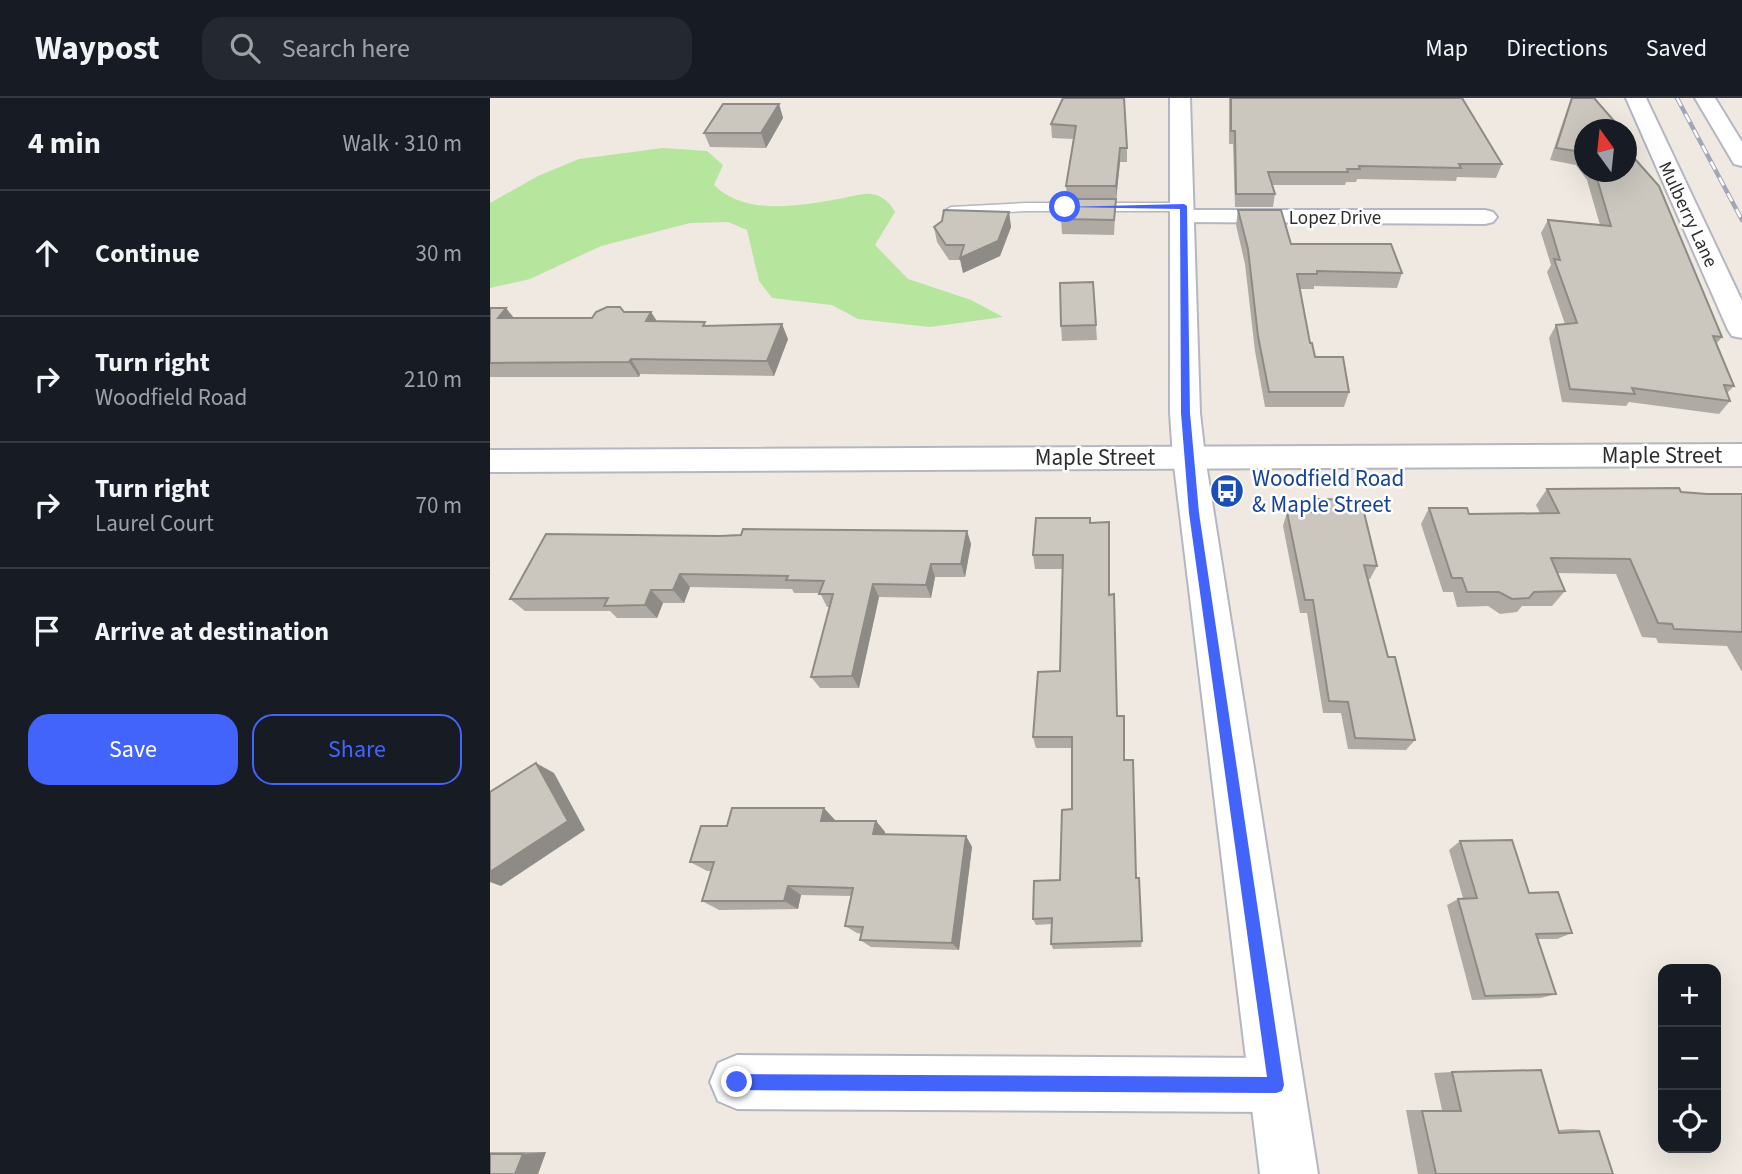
<!DOCTYPE html>
<html lang="en">
<head>
<meta charset="utf-8">
<style>
  :root { --surface:#171b24; --page:#242831; --text:#f1f3f6; --muted:#9ea1a6; --line:#363941; --accent:#4264fb }
  body { margin:0; font-family:"Source Sans 3",sans-serif; background:var(--page); color:var(--text) }
  .controls { position:absolute; right:21px; bottom:21px; display:grid; overflow:hidden; border-radius:14px; box-shadow:0 7px 28px #0002 }
  .controls button { width:63px; height:63px; display:grid; place-items:center; padding:0; border:0; border-bottom:2px solid var(--line); background:var(--surface); color:var(--text); font:35px sans-serif }
  .compass { position:absolute; left:1084px; top:21px; width:63px; height:63px; border-radius:50%; background:var(--surface); box-shadow:0 7px 28px #0002; rotate:345deg }
  .stop { position:absolute; width:21px; height:21px; margin:-16px; border:5px solid #4264fb; border-radius:50%; background:#fff }
  .stop.end { background:#4264fb; border-color:#fff; box-shadow:0 2px 7px #0008 }
  .list { margin:0; padding:0; list-style:none }
  h2 { display:flex; justify-content:space-between; align-items:center; height:91px; margin:0; padding:0 28px; font-size:30px }
  h2 small { font-size:23px; font-weight:400; color:var(--muted) }
  .list li { display:grid; grid-template-columns:46px 1fr auto; gap:21px; align-items:center; box-sizing:border-box; height:126px; padding:0 28px; border-top:2px solid var(--line) }
  .list b { display:block; font-size:26px; white-space:nowrap }
  .list p { margin:0; font-size:23px; white-space:nowrap; color:var(--muted) }
  .list em { font-size:23px; font-style:normal; color:var(--muted) }
  .actions { display:flex; gap:14px; padding:21px 28px }
  .actions a { flex:1; padding:16px 0; border:2px solid var(--accent); border-radius:21px; text-align:center; font-size:24px; color:var(--accent) }
  .actions .main { background:var(--accent); color:#fff }
  .icon { flex:none; width:38px; height:38px; fill:none; stroke:currentColor; stroke-width:2; stroke-linecap:round; stroke-linejoin:round }
  .map { position:relative; flex:none; width:1252px; height:1076px; overflow:hidden }
  header { display:flex; align-items:center; gap:42px; box-sizing:border-box; height:98px; padding:0 35px; background:var(--surface); border-bottom:2px solid var(--line) }
  header strong { font-size:33px }
  nav { display:flex; gap:38px; margin-inline-start:auto; font-size:24px }
  .search { width:490px; height:63px; background:var(--page); display:flex; align-items:center; gap:18px; box-sizing:border-box; padding:0 24px; border-radius:21px; color:var(--muted); font-size:26px }
  main { display:flex }
  aside { flex:1; background:var(--surface) }
  .map>svg:first-child { display:block }
  .green { fill:#b6e59e }
  .lines { fill:none; stroke-linecap:round; stroke-linejoin:round }
  .service-casing { stroke:#b4b7c1; stroke-width:3 }
  .minor-casing { stroke:#b4b7c1; stroke-width:4 }
  .secondary-casing { stroke:#b4b7c1; stroke-width:4 }
  .service { fill:#fff; fill-rule:evenodd }
  .minor { fill:#fff; fill-rule:evenodd }
  .secondary { fill:#fff; fill-rule:evenodd }
  .rail-casing { stroke:#a3a6b8; stroke-width:4.5 }
  .rail { stroke:#fff; stroke-width:2.5; stroke-dasharray:9; stroke-linecap:butt }
  .wall { fill:#afaba4 }
  .shaded-wall { fill:#8e8b86 }
  .building { fill:#cbc7bf; stroke:#8e8b86; stroke-width:2 }
  .route { fill:#4264fb }
  .labels { text-anchor:middle; stroke-width:5; stroke-linejoin:round; paint-order:stroke }
  .far-street-label { font-size:19px; fill:#2e2e2e; stroke:#fff }
  .street-label { font-size:23px; fill:#2e2e2e; stroke:#fff }
  .transit-label { font-size:23px; fill:#164399; stroke:#fff; text-anchor:start }
</style>
</head>
<body>
<header>
<strong>Waypost</strong>
<div class="search"><svg class="icon" aria-label="search" viewBox="0 0 24 24"><circle cx="10" cy="10" r="6"/><path d="M15 15l6 6"/></svg>Search here</div>
<nav><a>Map</a><a>Directions</a><a>Saved</a></nav>
</header>
<main>
<aside>
<h2>4 min<small>Walk · 310 m</small></h2>
<ul class="list">
<li><svg class="icon" aria-label="ahead" viewBox="0 0 24 24"><path d="M12 20V5M6 11l6-6 6 6"/></svg><div><b>Continue</b></div><em>30 m</em></li>
<li><svg class="icon" aria-label="right" viewBox="0 0 24 24"><path d="M7 20v-9h11M14 6l5 5-5 5"/></svg><div><b>Turn right</b><p>Woodfield Road</p></div><em>210 m</em></li>
<li><svg class="icon" aria-label="right" viewBox="0 0 24 24"><path d="M7 20v-9h11M14 6l5 5-5 5"/></svg><div><b>Turn right</b><p>Laurel Court</p></div><em>70 m</em></li>
<li><svg class="icon" aria-label="arrive" viewBox="0 0 24 24"><path d="M6 21V4h12l-3 4 3 4H6"/></svg><div><b>Arrive at destination</b></div></li>
</ul>
<div class="actions"><a class="main">Save</a><a>Share</a></div>
</aside>
<div class="map">
<svg width="1252" height="1076" viewBox="0 0 1252 1076">
  <rect width="100%" height="100%" fill="#efe9e1"/>
  <!-- green -->
  <path class="green" d="M173,50l44,3 16,14 -9,20c31,31 85,21 124,14 10,-1 23,-6 33,-5 11,1 19,9 24,18l-20,33 33,34 63,21 32,17 -73,10 -72,-8 -26,-14 -60,-7 -13,-17 -12,-51 -19,-8 -38,1 -89,23 -71,33 -40,9v-85l48,-27 41,-17z"/>
  <g class="lines">
    <!-- service casing -->
    <g class="service-casing">
      <polygon id="service" points="536,105 694,105 701,109 694,113 536,113 461,117 454,113 461,109"/>
    </g>
    <!-- minor casing -->
    <g class="minor-casing">
      <g id="minor">
        <polygon points="1136,0 1156,0 1252,203 1252,240 1242,238 1238,232"/>
        <polygon points="1205,0 1225,0 1252,44 1252,68 1244,66"/>
        <polygon points="694,112 995,112 1003,114 1007,119 1003,124 995,126 686,124 682,119 686,114"/>
        <polygon points="1252,346 1252,368 0,374 0,352"/>
        <polygon points="247,957 786,960 805,968 813,987 805,1006 786,1014 247,1011 228,1003 220,984 228,965"/>
      </g>
    </g>
    <!-- secondary casing -->
    <g class="secondary-casing">
      <polygon id="secondary" points="680,0 700,0 710,315 715,359 828,1076 770,1076 683,359 680,315"/>
    </g>
    <!-- service -->
    <use href="#service" class="service"/>
    <!-- minor -->
    <use href="#minor" class="minor"/>
    <!-- secondary -->
    <use href="#secondary" class="secondary"/>
    <!-- rail casing -->
    <g class="rail-casing">
      <polyline id="rail" points="1187,0 1252,122"/>
    </g>
    <!-- rail -->
    <use href="#rail" class="rail"/>
  </g>
  <!-- wall -->
  <g class="wall">
    <polygon points="573,0 637,50 637,64 630,64 626,102 624,137 572,136 571,121 577,101 576,88 583,41 562,40 561,26"/>
    <polygon points="739,0 972,0 1012,66 1006,80 967,79 966,83 867,81 866,84 856,84 855,87 782,87 785,96 783,109 745,109 743,46 739,46"/>
    <polygon points="1081,0 1104,0 1095,32 1095,74 1137,74 1232,239 1227,245 1244,288 1237,295 1240,303 1229,316 1139,304 1136,308 1072,304 1059,240 1066,227 1075,226 1057,174 1061,167 1051,135 1058,122 1110,127 1097,82 1086,67 1060,62"/>
    <polygon points="289,6 293,20 276,50 220,49 214,35"/>
    <polygon points="1137,37 1141,42 1137,51"/>
    <polygon points="748,112 801,146 912,175 907,190 824,188 824,191 809,191 820,245 825,259 859,294 854,309 775,309 765,253 755,166 746,127"/>
    <polygon points="519,114 521,129 510,158 473,175 470,162 459,162 447,144 444,129"/>
    <polygon points="0,210 24,220 102,220 134,214 161,214 167,223 217,228 298,241 284,278 150,276 149,279 0,279"/>
    <polygon points="606,227 607,242 572,243 571,228"/>
    <polygon points="1057,391 1191,394 1217,396 1252,396 1252,574 1237,548 1168,545 1166,540 1152,539 1126,476 1067,475 1075,493 1062,508 1032,508 1027,514 1010,516 998,508 967,509 963,494 953,494 931,426 939,410 979,416 1050,415 1046,407"/>
    <polygon points="828,401 887,468 880,481 878,481 898,559 925,642 916,652 858,651 851,615 833,615 817,515 810,515 793,428 797,414 824,414"/>
    <polygon points="600,425 619,497 627,618 634,662 652,843 651,849 563,851 561,846 562,826 546,827 543,821 570,782 582,711 582,650 546,650 543,639 570,573 573,471 545,471 543,457"/>
    <polygon points="477,433 481,446 475,479 445,479 441,500 389,499 369,590 330,590 321,579 340,509 337,509 330,495 304,495 302,491 200,489 194,505 173,505 167,520 127,520 120,513 35,513 20,501 230,438"/>
    <polygon points="345,722 345,723 386,723 395,734 395,737 476,738 482,749 469,852 381,849 370,842 372,836 367,835 355,828 362,798 311,797 308,811 229,812 212,803 221,773 217,773 200,764 237,728"/>
    <polygon points="970,743 1039,795 1082,835 1067,841 1048,841 1066,896 1051,900 982,902 957,807 968,801 973,800 959,752"/>
    <polygon points="962,974 1069,1032 1082,1031 1109,1033 1123,1076 928,1076 916,1012 952,1012 944,975"/>
    <polygon points="0,1054 56,1054 48,1076 0,1076"/>
  </g>
  <!-- shaded-wall -->
  <g class="shaded-wall">
    <polygon points="289,6 293,20 276,50 271,35"/>
    <polygon points="630,50 630,64 626,102 626,88"/>
    <polygon points="519,114 521,129 510,158 473,175 470,160"/>
    <polygon points="16,210 28,225 8,220"/>
    <polygon points="161,214 170,229 156,223"/>
    <polygon points="292,226 298,241 284,278 277,263"/>
    <polygon points="141,261 150,276 149,279 139,264"/>
    <polygon points="477,433 481,446 475,479 471,466"/>
    <polygon points="441,466 445,479 441,500 436,487"/>
    <polygon points="190,476 200,489 194,505 183,492"/>
    <polygon points="383,486 389,499 369,590 362,578"/>
    <polygon points="161,492 173,505 167,520 155,507"/>
    <polygon points="46,665 64,675 95,732 11,788 0,784 0,774"/>
    <polygon points="334,710 345,722 343,734 331,723"/>
    <polygon points="386,723 395,734 393,747 383,736"/>
    <polygon points="476,738 482,749 469,852 462,845"/>
    <polygon points="298,788 311,797 308,811 294,803"/>
    <polygon points="56,1054 48,1076 25,1076 33,1056"/>
  </g>
  <!-- building -->
  <g class="building">
    <polygon points="573,0 634,0 637,50 630,50 626,88 576,88 586,28 561,26"/>
    <polygon points="741,0 972,0 1012,66 969,66 971,70 869,68 870,71 857,71 858,74 778,74 785,96 746,96 745,33 741,33"/>
    <polygon points="1082,0 1104,0 1132,32 1095,32 1095,58 1092,54 1066,50"/>
    <polygon points="233,6 289,6 271,35 214,35"/>
    <polygon points="1137,52 1169,88 1232,239 1223,238 1244,288 1234,287 1240,303 1142,290 1145,296 1080,291 1066,227 1087,225 1064,161 1070,162 1058,122 1121,128 1105,74 1137,74"/>
    <polygon points="574,101 626,101 624,122 571,121"/>
    <polygon points="454,112 519,114 508,143 470,160 474,147 456,147 444,129 452,123"/>
    <polygon points="748,112 791,112 801,146 901,146 912,175 827,173 827,176 807,176 820,245 822,245 825,259 853,259 859,294 779,294 768,238 758,151"/>
    <polygon points="603,184 606,227 571,228 570,185"/>
    <polygon points="117,209 130,209 134,214 161,214 156,223 215,224 213,228 292,226 277,263 141,261 139,264 0,265 0,210 16,210 8,220 102,220 106,214"/>
    <polygon points="1189,390 1191,394 1217,396 1252,396 1252,534 1184,531 1182,526 1168,525 1140,461 1061,460 1075,493 1044,494 1039,500 1022,501 1009,494 977,494 972,480 962,480 939,410 977,410 979,416 1069,415 1057,391"/>
    <polygon points="828,401 871,402 887,468 874,467 898,559 905,559 925,642 865,640 858,604 839,603 823,502 815,502 797,414 831,414"/>
    <polygon points="546,420 600,420 600,425 619,424 619,497 624,496 627,618 634,618 634,662 643,662 646,780 649,780 652,843 561,846 562,820 543,821 544,783 570,782 572,712 582,711 582,639 543,639 548,574 570,573 573,457 543,457"/>
    <polygon points="253,431 477,433 471,466 441,466 436,487 383,486 362,578 321,579 343,496 329,496 334,483 296,482 298,478 190,476 183,492 161,492 155,507 114,508 118,500 20,501 56,436 230,438 251,437"/>
    <polygon points="46,665 78,723 0,774 0,694"/>
    <polygon points="242,710 334,710 331,723 386,723 383,736 476,738 462,845 370,842 373,829 355,828 363,790 298,788 294,803 212,803 224,764 200,764 211,728 237,728"/>
    <polygon points="1022,742 1039,795 1068,794 1082,835 1046,836 1066,896 995,898 968,801 987,800 970,743"/>
    <polygon points="1051,972 1069,1035 1109,1033 1123,1076 946,1076 932,1013 971,1013 962,974"/>
    <polygon points="0,1056 33,1056 25,1076 0,1076"/>
  </g>
  <!-- route -->
  <polygon class="route" points="694,106 697,108 700,315 709,415 794,987 792,993 786,995 247,992 241,990 239,984 241,978 247,976 777,979 699,415 691,315 690,111 572,109"/>
  <!-- icons -->
  <defs>
    <g id="bus-disc" transform="scale(1.75)"><circle r="9.5" fill="#1a4fb4" stroke="#fff"/><path d="M-5-6H5V4H4V6H2V4H-2V6H-4V4H-5ZM-3.5-4V0h7V-4ZM-3.5 1.2v1.5H-2V1.2ZM2 1.2v1.5H3.5V1.2Z" fill="#fff"/></g>
  </defs>
  <g fill-rule="evenodd">
    <use href="#bus-disc" x="737" y="393"/>
  </g>
  <g class="labels">
    <!-- far-street labels -->
    <g class="far-street-label">
      <text transform="translate(1199 116) rotate(65)" y="7">Mulberry Lane</text>
      <text x="845" y="126">Lopez Drive</text>
    </g>
    <!-- street labels -->
    <g class="street-label">
      <text x="1172" y="365">Maple Street</text>
      <text x="605" y="367">Maple Street</text>
    </g>
    <!-- transit labels -->
    <g class="transit-label">
      <text x="762" y="388">Woodfield Road<tspan x="762" dy="26">&amp; Maple Street</tspan></text>
    </g>
  </g>
</svg>
<div class="controls">
<button>+</button>
<button>−</button>
<button><svg class="icon" aria-label="locate" viewBox="0 0 24 24"><circle cx="12" cy="12" r="6"/><path d="M12 2v4M12 18v4M2 12h4M18 12h4"/></svg></button>
</div>
<svg class="compass" viewBox="-18 -18 36 36"><path d="M0-13l5 13h-10z" fill="#e53935"/><path d="M0 13l5-13h-10z" fill="#9ea1a6"/></svg>
<div class="stop" style="left:575px;top:109px"></div>
<div class="stop end" style="left:247px;top:984px"></div>
</div>
</main>
</body>
</html>
